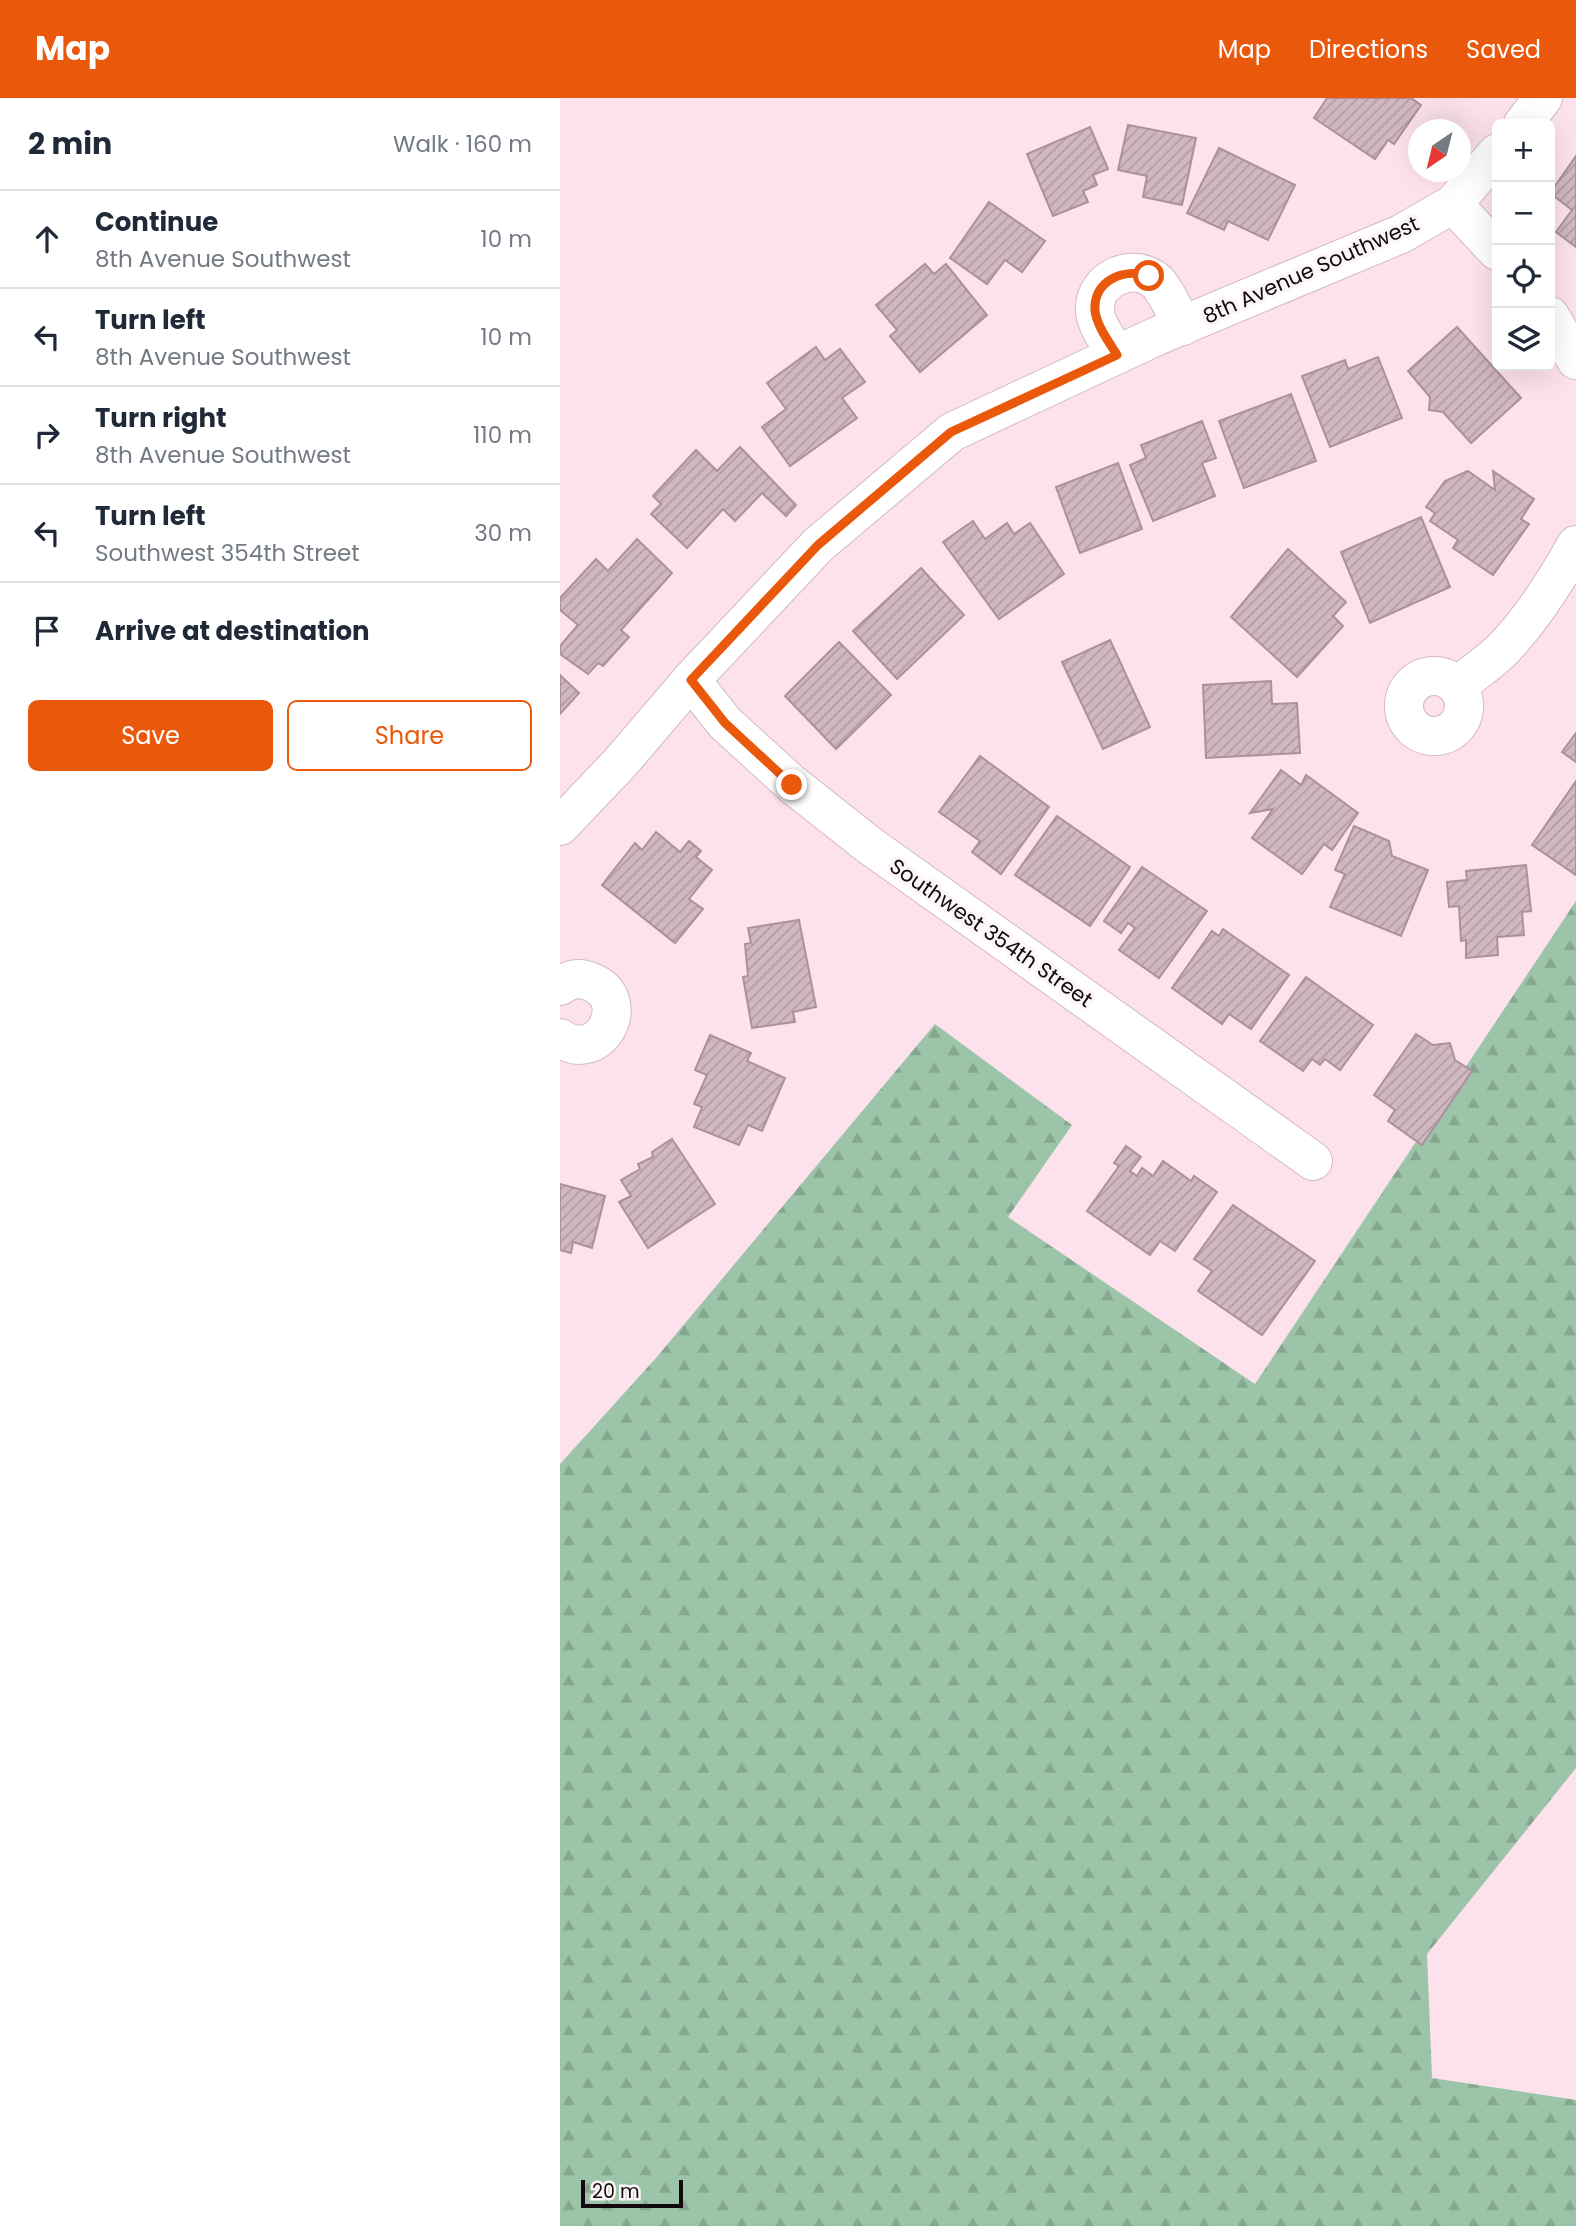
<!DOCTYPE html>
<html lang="en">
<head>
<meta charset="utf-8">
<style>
  :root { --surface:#fff; --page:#f2f2f3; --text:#1f2937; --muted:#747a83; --line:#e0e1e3; --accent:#ea580c }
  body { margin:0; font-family:Poppins,sans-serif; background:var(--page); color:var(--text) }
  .controls { position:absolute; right:21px; top:21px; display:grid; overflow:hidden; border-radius:10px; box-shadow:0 7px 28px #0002 }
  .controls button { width:63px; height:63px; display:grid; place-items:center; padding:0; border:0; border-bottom:2px solid var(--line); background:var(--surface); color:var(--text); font:35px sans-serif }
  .compass { position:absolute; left:848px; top:21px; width:63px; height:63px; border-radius:50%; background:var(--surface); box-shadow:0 7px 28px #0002; rotate:215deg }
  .scale { position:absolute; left:21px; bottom:18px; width:102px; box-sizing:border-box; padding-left:7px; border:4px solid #11090d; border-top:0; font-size:19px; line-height:24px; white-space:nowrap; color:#11090d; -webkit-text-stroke:5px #fcf6f8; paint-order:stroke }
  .stop { position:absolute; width:21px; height:21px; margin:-16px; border:5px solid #ea580c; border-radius:50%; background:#fff }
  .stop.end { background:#ea580c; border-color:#fff; box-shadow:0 2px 7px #0008 }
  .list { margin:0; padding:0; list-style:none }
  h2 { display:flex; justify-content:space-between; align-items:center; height:91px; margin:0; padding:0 28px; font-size:30px }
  h2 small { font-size:23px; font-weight:400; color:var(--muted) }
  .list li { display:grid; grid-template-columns:46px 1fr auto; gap:21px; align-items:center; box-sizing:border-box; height:98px; padding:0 28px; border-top:2px solid var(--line) }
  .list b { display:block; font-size:26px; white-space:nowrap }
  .list p { margin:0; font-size:23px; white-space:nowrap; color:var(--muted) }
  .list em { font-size:23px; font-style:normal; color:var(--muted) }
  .actions { display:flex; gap:14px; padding:21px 28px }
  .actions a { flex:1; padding:16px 0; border:2px solid var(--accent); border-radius:10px; text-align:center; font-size:24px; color:var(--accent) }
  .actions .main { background:var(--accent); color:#fff }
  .icon { flex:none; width:38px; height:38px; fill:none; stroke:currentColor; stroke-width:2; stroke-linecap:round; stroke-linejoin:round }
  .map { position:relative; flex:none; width:1016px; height:2128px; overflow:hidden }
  header { display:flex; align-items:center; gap:42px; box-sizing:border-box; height:98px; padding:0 35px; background:var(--accent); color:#fff }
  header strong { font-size:33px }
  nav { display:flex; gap:38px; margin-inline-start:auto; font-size:24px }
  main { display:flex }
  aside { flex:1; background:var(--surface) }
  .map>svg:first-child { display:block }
  .forest { fill:url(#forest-firs) }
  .building { fill:url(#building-hatch); stroke:#aa919b; stroke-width:2 }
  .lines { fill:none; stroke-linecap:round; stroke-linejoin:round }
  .minor-casing { stroke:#d3b9c3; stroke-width:40 }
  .minor { stroke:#fff; stroke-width:38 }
  .route { stroke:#ea580c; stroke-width:9 }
  .labels { text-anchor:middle; stroke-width:7; stroke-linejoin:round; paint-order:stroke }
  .street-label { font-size:21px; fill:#11090d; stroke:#fcf6f8 }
</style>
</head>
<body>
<header>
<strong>Map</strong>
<nav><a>Map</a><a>Directions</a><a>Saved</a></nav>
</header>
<main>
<aside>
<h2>2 min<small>Walk · 160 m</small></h2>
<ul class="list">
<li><svg class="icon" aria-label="ahead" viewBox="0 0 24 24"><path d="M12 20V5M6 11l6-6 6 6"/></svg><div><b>Continue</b><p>8th Avenue Southwest</p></div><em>10 m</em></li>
<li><svg class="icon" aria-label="left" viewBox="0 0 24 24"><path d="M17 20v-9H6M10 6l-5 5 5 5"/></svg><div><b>Turn left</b><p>8th Avenue Southwest</p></div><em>10 m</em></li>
<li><svg class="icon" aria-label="right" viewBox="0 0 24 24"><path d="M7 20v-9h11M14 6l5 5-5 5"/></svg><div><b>Turn right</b><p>8th Avenue Southwest</p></div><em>110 m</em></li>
<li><svg class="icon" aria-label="left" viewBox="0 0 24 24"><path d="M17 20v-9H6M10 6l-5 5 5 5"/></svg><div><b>Turn left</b><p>Southwest 354th Street</p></div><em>30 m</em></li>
<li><svg class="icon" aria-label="arrive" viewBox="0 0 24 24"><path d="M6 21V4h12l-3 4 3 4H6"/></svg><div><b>Arrive at destination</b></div></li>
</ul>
<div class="actions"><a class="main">Save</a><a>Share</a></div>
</aside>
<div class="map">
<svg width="1016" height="2128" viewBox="0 0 1016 2128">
  <defs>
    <pattern id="forest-firs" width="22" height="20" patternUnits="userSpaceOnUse" patternTransform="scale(1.75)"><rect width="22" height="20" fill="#9cc4a8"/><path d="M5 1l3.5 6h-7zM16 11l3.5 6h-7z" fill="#85a78f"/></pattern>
    <pattern id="building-hatch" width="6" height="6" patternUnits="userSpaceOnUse" patternTransform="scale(1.75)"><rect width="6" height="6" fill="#d1b7c1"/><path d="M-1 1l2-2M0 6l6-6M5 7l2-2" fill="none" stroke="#b29ca5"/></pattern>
  </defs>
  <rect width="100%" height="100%" fill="#fde2ed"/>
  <!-- forest -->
  <polygon class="forest" points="1016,803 1016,1670 867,1856 872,1980 1016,2002 1016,2128 0,2128 0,1366 96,1260 375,926 512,1027 448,1119 695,1286"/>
  <!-- building -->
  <g class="building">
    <polygon points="767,0 851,0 861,7 834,46 828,42 815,61 754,20"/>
    <polygon points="568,27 636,40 622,107 583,99 587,78 558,72"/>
    <polygon points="530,29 548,71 533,77 537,87 523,93 528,104 493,118 467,56"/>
    <polygon points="659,50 735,87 708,142 668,123 664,132 627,115"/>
    <polygon points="1016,58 1016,149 996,134 1012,112 990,95"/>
    <polygon points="429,104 485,143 462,174 445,162 427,186 390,160"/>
    <polygon points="365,166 374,176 386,166 427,217 360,274 330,238 337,232 316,207"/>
    <polygon points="897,229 961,300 911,345 883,314 869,312 870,299 848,273"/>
    <polygon points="256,249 265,262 280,251 305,284 282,300 297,320 230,368 202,329 226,311 207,285"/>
    <polygon points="818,259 842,320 770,349 742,278 785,262 788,271"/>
    <polygon points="731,296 756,363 684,390 659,323"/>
    <polygon points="642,323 656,360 642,365 655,398 593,423 570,367 586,360 581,347"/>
    <polygon points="180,349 236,407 226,418 202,395 175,423 163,411 127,450 91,416 101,406 93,398 136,352 157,373"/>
    <polygon points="558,365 582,431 520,455 496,389"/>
    <polygon points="908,373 935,392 933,373 974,401 961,421 969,426 933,477 893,450 898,442 870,423 875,415 866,409 885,383"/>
    <polygon points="861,419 890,489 810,525 781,454"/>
    <polygon points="413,423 425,441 447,425 454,436 470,425 504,476 439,521 383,444"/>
    <polygon points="77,441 112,475 61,532 69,539 43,568 38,565 28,576 0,556 0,548 18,527 0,512 0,500 36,461 48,473"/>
    <polygon points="728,451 786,504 773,518 783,528 737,579 671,519"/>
    <polygon points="361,470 404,517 337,581 293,533"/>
    <polygon points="550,542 590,629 543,651 502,564"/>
    <polygon points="279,544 331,597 276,651 225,598"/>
    <polygon points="0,577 19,595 0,616"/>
    <polygon points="711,583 712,606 737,605 740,655 646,660 643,587"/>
    <polygon points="1016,635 1016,664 1002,654"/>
    <polygon points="420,658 489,709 441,776 412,754 420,743 379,714"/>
    <polygon points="721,672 741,687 746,677 798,715 772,752 764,746 742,776 692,740 713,711 690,715"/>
    <polygon points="1016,683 1016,777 972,747"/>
    <polygon points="497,718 570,769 530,828 455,777"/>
    <polygon points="794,728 829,743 832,758 868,772 841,838 770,809 785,776 775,772"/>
    <polygon points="96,734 120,754 129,743 141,753 136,759 152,772 129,801 143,811 115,845 42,787 75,745 82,752"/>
    <polygon points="966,767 971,813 962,814 964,837 937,839 938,857 906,860 906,842 901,843 899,808 889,809 887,784 907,782 906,773"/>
    <polygon points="582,769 647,813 599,880 559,852 575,830 568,825 561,835 544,823"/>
    <polygon points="239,822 256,909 233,914 235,924 192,930 183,879 188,878 185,846 191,845 188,830"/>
    <polygon points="663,831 729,877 691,931 669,916 662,926 612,890 652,833 659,838"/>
    <polygon points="746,879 813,927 780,972 765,961 760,967 752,961 743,973 700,943"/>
    <polygon points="856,936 873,947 890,945 895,962 912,973 862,1047 828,1023 835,1012 814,997"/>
    <polygon points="150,937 191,955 187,963 225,980 202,1033 188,1027 179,1047 134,1029 142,1009 134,1006 147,977 135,972"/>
    <polygon points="112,1041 155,1106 88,1150 59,1104 71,1098 61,1082 80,1071 78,1066 93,1059 92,1054"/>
    <polygon points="566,1048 581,1059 570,1073 577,1078 582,1070 593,1078 603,1063 631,1083 634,1078 657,1094 615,1153 600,1143 590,1157 527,1113 559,1068 554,1065"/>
    <polygon points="0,1086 45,1098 32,1150 13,1144 11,1155 0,1152"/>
    <polygon points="673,1107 755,1163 702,1237 638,1193 652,1173 634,1161"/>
  </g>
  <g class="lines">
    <!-- minor casing -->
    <g class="minor-casing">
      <g id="minor">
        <polyline points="963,26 983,0"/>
        <polyline points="893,106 937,153"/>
        <polyline points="990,218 1016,262"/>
        <path d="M557,257c-8,-13 -21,-29 -22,-44 -2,-33 40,-51 63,-28 10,11 17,30 25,43"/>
        <circle cx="874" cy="608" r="30"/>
        <polyline points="131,582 165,625 232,686 309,747 753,1063"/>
        <path d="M897,588c14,-11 29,-21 43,-34 30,-30 55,-69 76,-107"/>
        <polyline points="0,728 60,665 131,582 258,447 392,334 597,238 841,136 893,106 937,55"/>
        <path d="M0,888c10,-7 20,-9 31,-4 44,17 10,84 -31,56"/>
      </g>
    </g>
    <!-- minor -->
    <use href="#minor" class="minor"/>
  </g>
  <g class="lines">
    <!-- route -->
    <path class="route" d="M232,687l-67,-62 -34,-43 127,-135 133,-113 166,-77c-8,-13 -20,-29 -22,-44 -2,-31 29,-43 54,-35"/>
  </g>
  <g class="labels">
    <!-- street labels -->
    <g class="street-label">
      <text transform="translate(751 172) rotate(-24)" y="7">8th Avenue Southwest</text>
      <text transform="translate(431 835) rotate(35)" y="7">Southwest 354th Street</text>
    </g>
  </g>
</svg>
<div class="controls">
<button>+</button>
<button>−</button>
<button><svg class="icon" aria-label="locate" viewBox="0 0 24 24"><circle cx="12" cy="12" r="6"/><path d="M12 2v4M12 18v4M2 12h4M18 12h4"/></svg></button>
<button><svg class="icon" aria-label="layers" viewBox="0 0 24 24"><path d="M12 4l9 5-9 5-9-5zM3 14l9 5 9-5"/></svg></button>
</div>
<svg class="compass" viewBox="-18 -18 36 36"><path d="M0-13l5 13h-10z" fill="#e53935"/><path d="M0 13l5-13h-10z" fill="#747a83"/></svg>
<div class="scale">20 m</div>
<div class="stop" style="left:589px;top:178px"></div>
<div class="stop end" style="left:232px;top:687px"></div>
</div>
</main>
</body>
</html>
